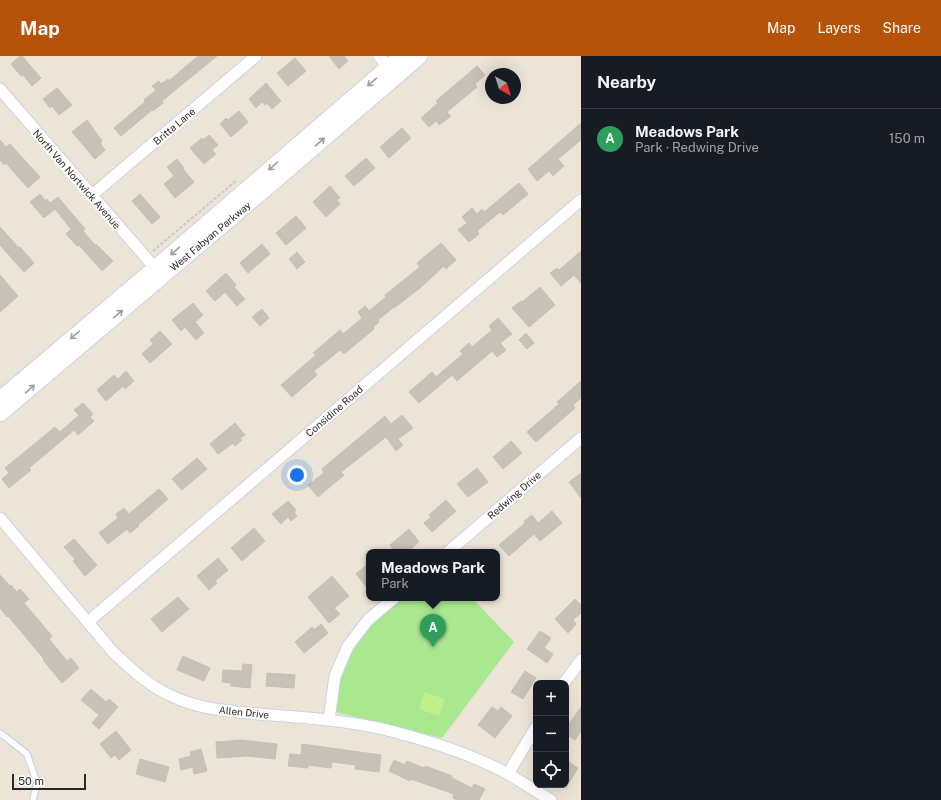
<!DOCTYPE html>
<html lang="en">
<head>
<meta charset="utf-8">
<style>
  :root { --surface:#171b24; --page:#242831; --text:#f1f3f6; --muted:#9ea1a6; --line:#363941; --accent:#b45309 }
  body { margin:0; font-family:"Public Sans",sans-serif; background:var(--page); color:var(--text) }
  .controls { position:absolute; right:12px; bottom:12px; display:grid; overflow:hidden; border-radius:8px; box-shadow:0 4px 16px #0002 }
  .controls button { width:36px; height:36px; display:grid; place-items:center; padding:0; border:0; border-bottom:1px solid var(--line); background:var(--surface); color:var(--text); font:20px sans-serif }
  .compass { position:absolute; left:485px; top:12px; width:36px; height:36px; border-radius:50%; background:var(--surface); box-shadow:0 4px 16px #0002; rotate:141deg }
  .scale { position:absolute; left:12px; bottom:10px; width:74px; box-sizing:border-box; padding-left:4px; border:2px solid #282828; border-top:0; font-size:11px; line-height:14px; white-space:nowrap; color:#282828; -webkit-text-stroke:3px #fff; paint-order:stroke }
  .you { position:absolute; left:297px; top:419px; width:14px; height:14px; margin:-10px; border:3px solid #fff; border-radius:50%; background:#1a73e8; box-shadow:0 0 0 6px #1a73e833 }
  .badge { display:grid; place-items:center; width:26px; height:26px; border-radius:50%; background:var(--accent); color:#fff; font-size:13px; font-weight:700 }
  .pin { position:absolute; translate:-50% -33px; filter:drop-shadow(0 1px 2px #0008) }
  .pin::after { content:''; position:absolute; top:21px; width:14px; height:12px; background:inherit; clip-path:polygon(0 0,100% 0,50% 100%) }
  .popup { position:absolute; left:366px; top:493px; width:134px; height:52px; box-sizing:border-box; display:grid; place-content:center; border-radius:8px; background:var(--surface); filter:drop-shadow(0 1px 3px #0005); font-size:13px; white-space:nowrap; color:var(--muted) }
  .popup b { font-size:15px; color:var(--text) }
  .popup::after { content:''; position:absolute; left:50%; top:100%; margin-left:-8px; border:8px solid transparent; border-top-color:var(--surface) }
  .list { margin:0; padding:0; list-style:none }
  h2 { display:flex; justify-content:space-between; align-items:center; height:52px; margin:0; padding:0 16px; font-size:17px }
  h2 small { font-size:13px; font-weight:400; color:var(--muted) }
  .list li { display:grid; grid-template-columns:26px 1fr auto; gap:12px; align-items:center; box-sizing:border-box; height:60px; padding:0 16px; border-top:1px solid var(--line) }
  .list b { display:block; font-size:15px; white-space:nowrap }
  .list p { margin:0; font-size:13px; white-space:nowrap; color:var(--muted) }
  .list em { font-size:13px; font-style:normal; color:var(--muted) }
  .icon { flex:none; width:22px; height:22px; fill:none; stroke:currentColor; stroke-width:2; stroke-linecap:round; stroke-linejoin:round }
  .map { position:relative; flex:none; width:581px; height:744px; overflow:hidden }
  header { display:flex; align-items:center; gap:24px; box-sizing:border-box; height:56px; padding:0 20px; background:var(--accent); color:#fff }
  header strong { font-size:19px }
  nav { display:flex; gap:22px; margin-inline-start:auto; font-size:14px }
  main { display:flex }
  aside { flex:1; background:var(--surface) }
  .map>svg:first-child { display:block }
  .green { fill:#a9e88f }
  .pitch { fill:#c0f089 }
  .building { fill:#c7c1b8; stroke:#c7c0b1 }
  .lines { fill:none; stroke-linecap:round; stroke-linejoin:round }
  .service-casing { stroke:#cdd0e3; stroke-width:8 }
  .minor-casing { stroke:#cdd0e3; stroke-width:13 }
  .secondary-casing { stroke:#cdd0e3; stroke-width:17 }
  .path { stroke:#c7c7c7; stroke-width:2; stroke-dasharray:3 2; stroke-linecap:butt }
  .service { stroke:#fff; stroke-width:5.5 }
  .minor { stroke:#fff; stroke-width:11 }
  .secondary { stroke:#fff; stroke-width:15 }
  .oneway { stroke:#9e9e9e }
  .labels { text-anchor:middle; stroke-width:4; stroke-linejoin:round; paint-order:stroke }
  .street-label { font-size:10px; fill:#282828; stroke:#fff }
</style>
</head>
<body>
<header>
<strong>Map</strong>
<nav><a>Map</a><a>Layers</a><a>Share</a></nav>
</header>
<main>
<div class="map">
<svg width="581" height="744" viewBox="0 0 581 744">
  <rect width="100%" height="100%" fill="#ece4d7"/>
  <!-- green -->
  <polygon class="green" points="403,542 472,542 514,586 442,682 335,656 339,627 352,596 367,572"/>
  <!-- pitch -->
  <polygon class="pitch" points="424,636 445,643 439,660 419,653"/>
  <!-- building -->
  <g class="building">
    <polygon points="20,0 22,0 41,22 32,30 23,19 21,20 11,8"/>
    <polygon points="198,0 217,0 162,45 163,47 153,55 152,54 121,80 114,72 145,46 144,44 156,34 152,30 159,25 161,28 168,23 169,25"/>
    <polygon points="329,0 344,0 348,5 339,13"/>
    <polygon points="295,2 306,15 288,30 277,17"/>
    <polygon points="477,10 485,19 475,28 477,31 447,56 451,60 439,69 436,65 429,71 421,62 438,47 436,45"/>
    <polygon points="266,27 281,45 272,53 267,47 265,49 262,46 256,52 249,43"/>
    <polygon points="57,32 72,49 59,59 52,50 50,52 43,43"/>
    <polygon points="239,55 248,66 231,81 220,68 226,62 228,64"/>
    <polygon points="87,64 102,85 100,87 105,94 95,103 72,76"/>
    <polygon points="581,67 581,84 558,103 564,110 553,120 549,115 537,125 528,113"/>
    <polygon points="402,72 411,82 389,102 380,91"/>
    <polygon points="209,79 218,89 212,94 216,98 204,108 190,92 202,82 203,84"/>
    <polygon points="0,84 6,91 10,88 40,121 28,132 6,107 4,109 0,104"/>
    <polygon points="366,102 375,112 354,130 345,120"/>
    <polygon points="177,103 184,112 183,113 194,126 175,142 164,128 174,120 167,111"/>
    <polygon points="519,127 528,138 503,159 500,156 477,175 479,178 469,186 458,174 467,167 462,161 472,152 477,158 482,153 484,156"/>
    <polygon points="330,130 340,142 337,144 340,148 326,161 313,146"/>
    <polygon points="40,138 46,145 47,143 50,147 58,141 85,173 83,175 95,189 96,188 113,205 102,215 79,189 77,190 66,178 71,173 55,153 44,162 30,146"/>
    <polygon points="140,138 160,161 152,168 132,145"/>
    <polygon points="296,160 306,172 286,189 276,177"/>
    <polygon points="0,171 19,192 20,191 34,207 24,216 0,189"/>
    <polygon points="441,187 456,204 446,213 444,210 420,232 394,252 394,251 378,264 379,266 373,271 374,273 344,298 340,294 314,315 317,319 292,341 281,329 316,299 313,297 340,274 343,278 362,262 358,256 365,250 369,255 386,241 385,239 420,211 417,207"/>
    <polygon points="262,188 270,198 248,217 240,207"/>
    <polygon points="581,195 581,227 574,219 561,230 550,217 557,212 559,214"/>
    <polygon points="297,196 305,206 297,213 289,203"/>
    <polygon points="226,217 236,229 234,231 245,243 237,250 225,236 215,245 206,235"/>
    <polygon points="0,219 18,240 0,256"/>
    <polygon points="540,231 555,249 529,271 512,252 521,245 522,246"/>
    <polygon points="193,247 203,259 195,266 204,277 196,284 185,271 181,275 172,264"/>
    <polygon points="262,253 269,262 260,270 252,261"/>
    <polygon points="498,262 512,278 500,287 506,294 497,301 492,295 457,325 452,319 419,347 409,336 432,316 436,321 463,298 460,295 469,287 472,291 492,274 489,270"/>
    <polygon points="160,275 172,288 150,307 142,298 153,288 150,284"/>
    <polygon points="526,277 534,287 527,293 519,284"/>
    <polygon points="126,315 134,325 125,333 123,330 106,345 97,334 114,319 118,323"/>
    <polygon points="581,325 581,342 573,349 575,352 536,386 527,376 559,348 557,346"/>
    <polygon points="83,347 93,358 90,361 94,365 78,379 74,374 29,412 31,414 9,432 2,423 9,417 5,412 55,371 60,376 79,359 74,354"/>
    <polygon points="402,359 413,372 398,383 403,389 396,395 386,381 341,416 344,419 318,441 308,429 324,417 322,413 385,360 391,368"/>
    <polygon points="235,367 245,379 240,382 242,384 235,390 233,387 218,398 210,388"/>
    <polygon points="511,385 522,397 503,413 493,401"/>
    <polygon points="197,402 207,413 182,434 172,423"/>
    <polygon points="477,412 488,426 468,441 457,428"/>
    <polygon points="581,417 581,442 569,426"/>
    <polygon points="159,433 168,443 138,469 139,470 130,477 127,473 108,488 99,477 118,462 116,458 124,452 129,458"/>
    <polygon points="446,444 456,455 432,476 424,467 431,461 429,459"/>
    <polygon points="288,445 296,454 294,456 297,460 291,465 288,461 281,468 272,458"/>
    <polygon points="552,455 562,467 540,485 534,478 509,500 499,489 525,467 524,465 532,459 538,467"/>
    <polygon points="254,472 265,485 242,505 231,492"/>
    <polygon points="409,473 419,486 407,496 395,496 390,489"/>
    <polygon points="74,483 97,509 85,520 73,505 75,503 64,491"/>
    <polygon points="218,502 228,514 215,525 217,527 209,534 197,520"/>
    <polygon points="369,507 369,534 356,518"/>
    <polygon points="0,519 10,530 11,529 17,536 20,533 29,543 24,547 52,580 49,583 67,605 71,602 79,612 62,627 43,604 44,603 8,560 7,561 0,552"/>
    <polygon points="332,520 349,540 334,552 340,558 329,567 308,541"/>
    <polygon points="178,541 189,553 162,576 151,563"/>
    <polygon points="575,543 581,549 581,557 573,564 576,568 568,577 555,563"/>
    <polygon points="321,568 328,577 304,597 295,586 312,571 314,574"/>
    <polygon points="540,575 551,582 544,592 553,598 547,607 527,593"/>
    <polygon points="183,600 210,612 204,625 177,614"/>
    <polygon points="243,608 252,609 250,632 231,630 231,627 222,626 223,614 242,615"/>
    <polygon points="525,615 536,622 523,643 511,636"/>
    <polygon points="267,617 295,619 294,632 266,630"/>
    <polygon points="91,633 106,646 109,643 118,651 99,673 92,667 99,659 81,644"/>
    <polygon points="492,651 498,655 501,651 512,660 495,682 478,669"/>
    <polygon points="581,651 581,675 575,684 566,678 566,672"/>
    <polygon points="116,675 131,694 119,704 115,699 111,702 100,688"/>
    <polygon points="241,684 277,688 275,703 247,700 217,702 216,686"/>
    <polygon points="302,688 381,699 379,716 355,713 356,709 332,706 331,712 308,709 308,712 288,710 290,698 301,699"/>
    <polygon points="201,693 207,715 194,718 193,711 181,714 179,703 191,700 190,696"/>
    <polygon points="140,703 169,711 165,726 136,718"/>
    <polygon points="394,704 405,709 407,705 424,712 425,710 452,720 452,722 472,732 474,728 485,733 479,744 457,744 453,742 454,738 411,723 410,725 389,715"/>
    <polygon points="566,704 578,712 566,732"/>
  </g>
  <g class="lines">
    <!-- service casing -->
    <g class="service-casing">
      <polyline id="service" points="0,677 27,698 37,727 33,744"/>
    </g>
    <!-- minor casing -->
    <g class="minor-casing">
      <g id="minor">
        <polyline points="379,0 388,11"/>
        <polyline points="0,33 155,212"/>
        <polyline points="92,139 256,0"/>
        <path d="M0,462l113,134c19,18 38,36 63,46 29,13 63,14 95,17 40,3 80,6 120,16 39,10 83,24 119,44 14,8 27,17 41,25"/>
        <polyline points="448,496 581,382"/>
        <polyline points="88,566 581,144"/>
        <polyline points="564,627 581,604"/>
        <polyline points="329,664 335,620 348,590 368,564 394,542"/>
        <polyline points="508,718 536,671"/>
      </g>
    </g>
    <!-- secondary casing -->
    <g class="secondary-casing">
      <g id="secondary">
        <polyline points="0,343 155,212 401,0"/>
        <polyline points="0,358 269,130 420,0"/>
      </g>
    </g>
    <!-- path -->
    <polyline class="path" points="153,195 237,124"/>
    <!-- service -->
    <use href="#service" class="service"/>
    <!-- minor -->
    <use href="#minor" class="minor"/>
    <!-- secondary -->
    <use href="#secondary" class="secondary"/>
  </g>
  <!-- one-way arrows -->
  <defs><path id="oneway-shaft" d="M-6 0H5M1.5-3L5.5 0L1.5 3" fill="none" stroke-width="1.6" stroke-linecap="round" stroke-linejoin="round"/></defs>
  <g class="oneway">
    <use href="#oneway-shaft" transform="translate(372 26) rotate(139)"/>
    <use href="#oneway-shaft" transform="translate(320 86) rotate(-41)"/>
    <use href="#oneway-shaft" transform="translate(273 110) rotate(139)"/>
    <use href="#oneway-shaft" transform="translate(175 195) rotate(139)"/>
    <use href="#oneway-shaft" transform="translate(118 258) rotate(-40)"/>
    <use href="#oneway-shaft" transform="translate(75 279) rotate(140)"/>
    <use href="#oneway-shaft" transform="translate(30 333) rotate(-41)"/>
  </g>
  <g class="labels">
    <!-- street labels -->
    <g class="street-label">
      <text transform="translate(174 70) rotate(-40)" y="4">Britta Lane</text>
      <text transform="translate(77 123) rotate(49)" y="4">North Van Nortwick Avenue</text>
      <text transform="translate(210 180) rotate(-40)" y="4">West Fabyan Parkway</text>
      <text transform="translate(334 355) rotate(-41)" y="4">Considine Road</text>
      <text transform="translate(514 439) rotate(-41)" y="4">Redwing Drive</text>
      <text transform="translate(244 656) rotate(6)" y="4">Allen Drive</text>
    </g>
  </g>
</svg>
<div class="controls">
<button>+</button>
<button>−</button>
<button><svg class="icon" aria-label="locate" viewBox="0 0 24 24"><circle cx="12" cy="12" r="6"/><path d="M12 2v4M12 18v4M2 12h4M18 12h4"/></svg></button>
</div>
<svg class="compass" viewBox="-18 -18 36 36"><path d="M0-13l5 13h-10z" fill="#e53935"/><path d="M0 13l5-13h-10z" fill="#9ea1a6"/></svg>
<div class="scale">50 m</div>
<div class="you"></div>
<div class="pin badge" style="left:433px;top:591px;background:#2e9e5b">A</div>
<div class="popup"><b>Meadows Park</b>Park</div>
</div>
<aside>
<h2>Nearby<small></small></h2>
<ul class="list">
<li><span class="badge" style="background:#2e9e5b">A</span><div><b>Meadows Park</b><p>Park · Redwing Drive</p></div><em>150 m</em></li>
</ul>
</aside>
</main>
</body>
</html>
